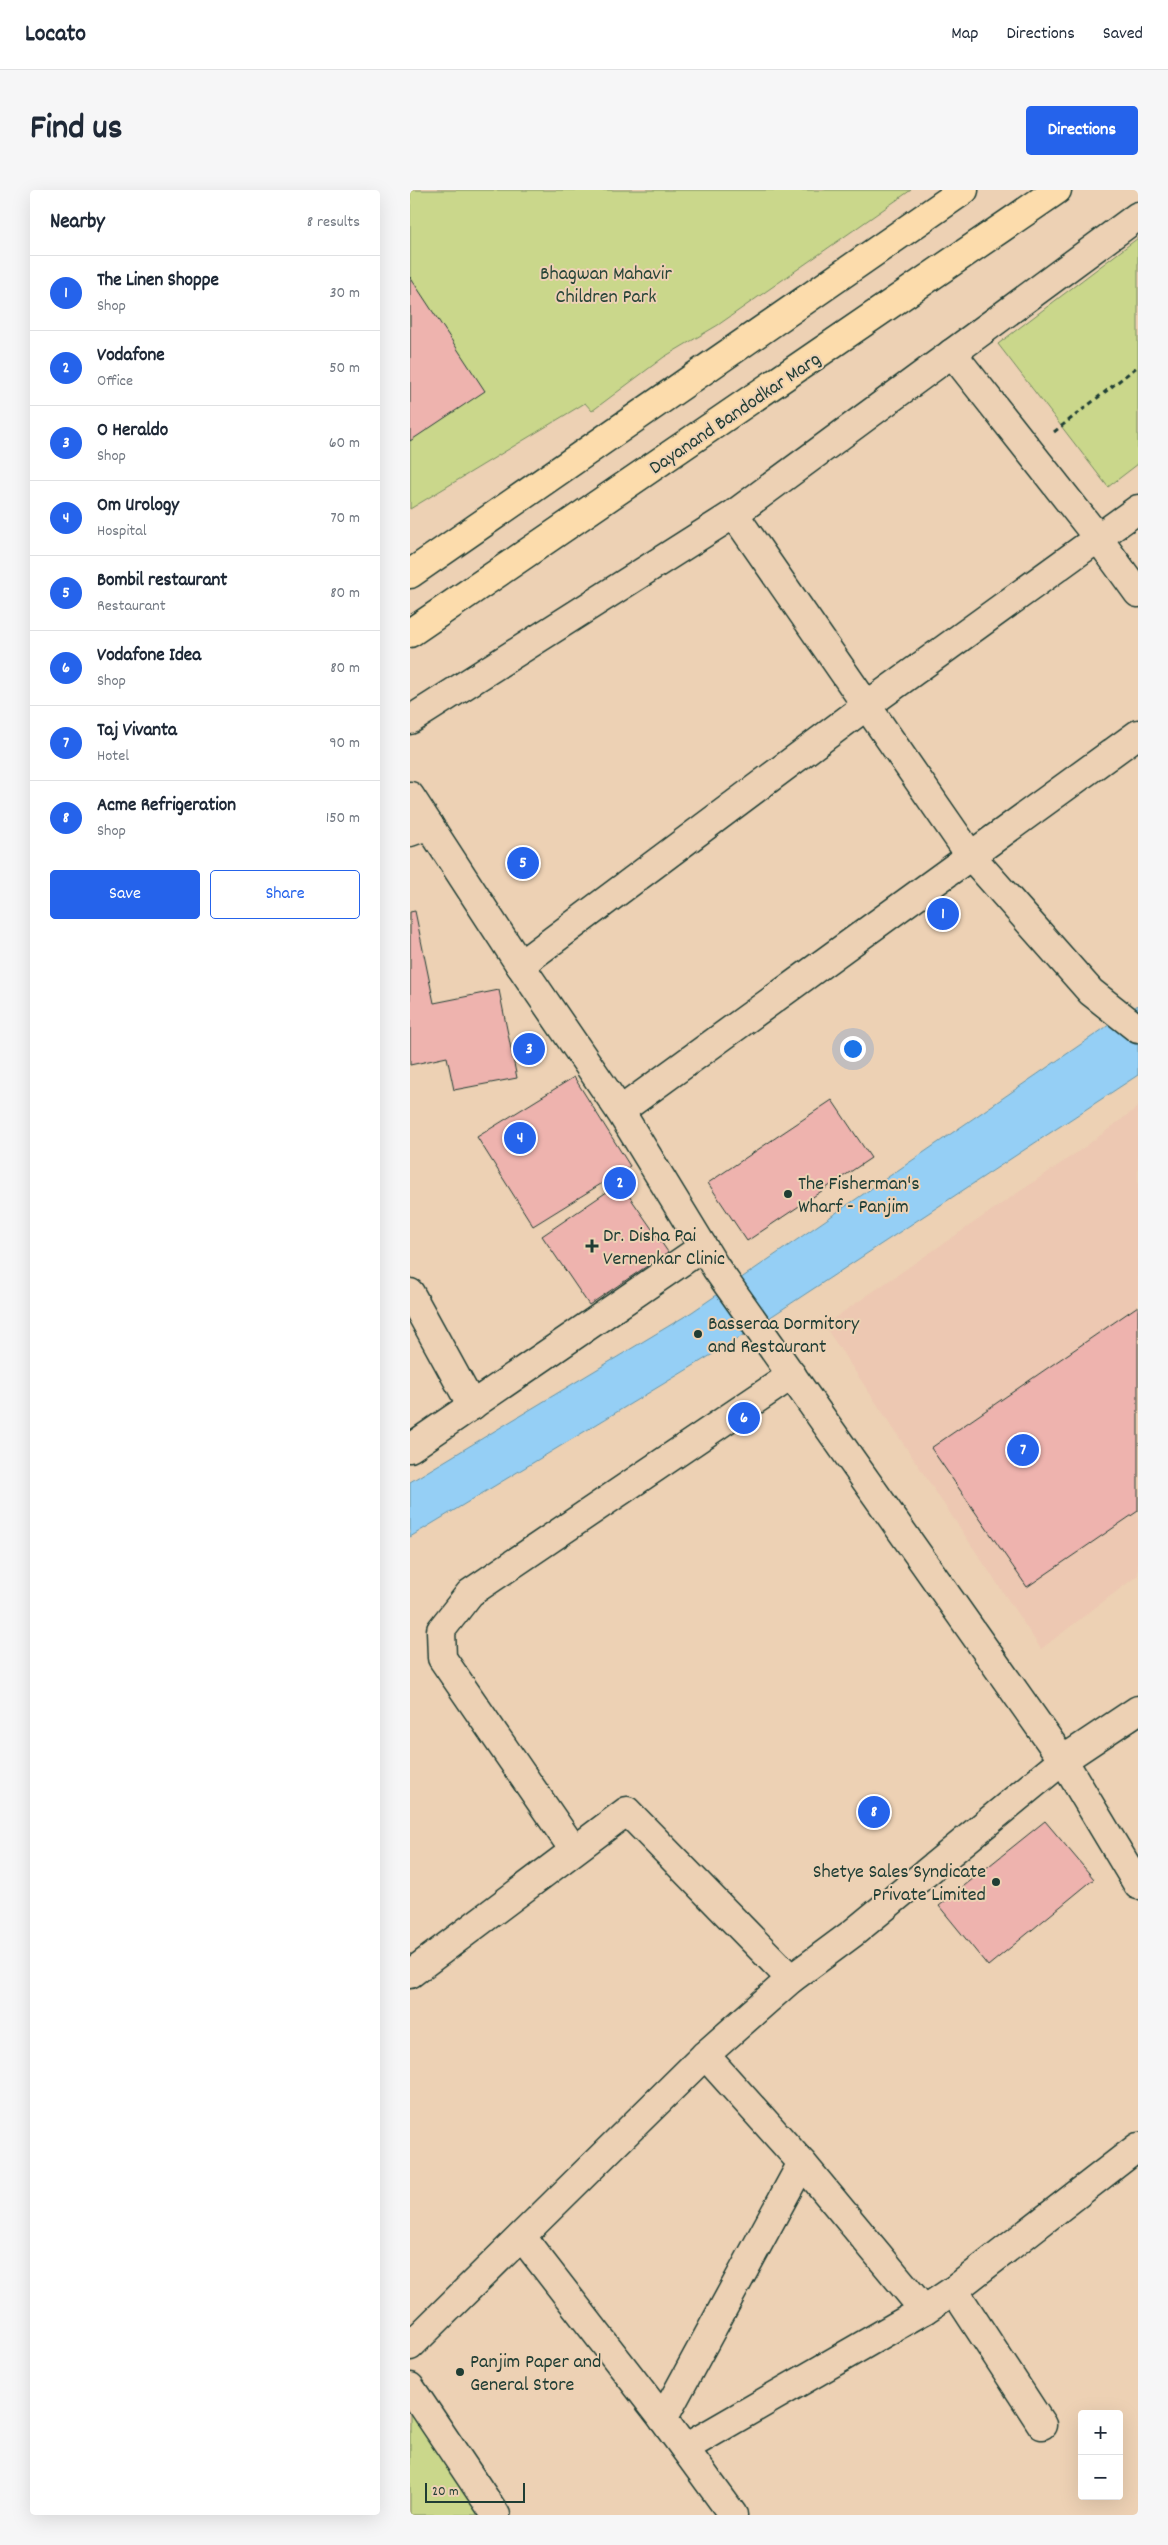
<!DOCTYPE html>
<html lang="en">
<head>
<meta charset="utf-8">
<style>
  :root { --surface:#fff; --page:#f6f6f7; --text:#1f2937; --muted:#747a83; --line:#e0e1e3; --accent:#2563eb }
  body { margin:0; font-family:Dekko,sans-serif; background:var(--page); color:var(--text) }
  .controls { position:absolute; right:15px; bottom:15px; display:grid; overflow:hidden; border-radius:5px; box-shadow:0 5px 20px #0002 }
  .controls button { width:45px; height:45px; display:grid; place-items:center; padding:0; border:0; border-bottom:1px solid var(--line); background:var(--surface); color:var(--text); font:25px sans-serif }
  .scale { position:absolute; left:15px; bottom:12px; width:100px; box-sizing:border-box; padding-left:5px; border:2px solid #1f3d34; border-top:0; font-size:14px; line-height:18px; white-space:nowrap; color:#1f3d34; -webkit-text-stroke:4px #edd1b4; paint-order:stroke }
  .you { position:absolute; left:442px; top:858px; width:18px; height:18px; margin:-12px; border:4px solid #fff; border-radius:50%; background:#1a73e8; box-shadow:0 0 0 8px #1a73e833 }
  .badge { display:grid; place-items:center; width:32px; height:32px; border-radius:50%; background:var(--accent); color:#fff; font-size:16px; font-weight:700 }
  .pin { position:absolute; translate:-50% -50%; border:2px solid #fff; box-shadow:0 1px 5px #0006 }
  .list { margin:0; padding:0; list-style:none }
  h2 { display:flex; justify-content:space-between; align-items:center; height:65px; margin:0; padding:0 20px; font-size:21px }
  h2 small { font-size:16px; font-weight:400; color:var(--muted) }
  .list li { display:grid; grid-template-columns:32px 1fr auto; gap:15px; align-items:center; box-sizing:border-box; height:75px; padding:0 20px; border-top:1px solid var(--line) }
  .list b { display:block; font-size:19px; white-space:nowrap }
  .list p { margin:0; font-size:16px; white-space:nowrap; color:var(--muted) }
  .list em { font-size:16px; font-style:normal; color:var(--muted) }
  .actions { display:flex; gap:10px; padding:15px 20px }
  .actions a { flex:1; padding:11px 0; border:1px solid var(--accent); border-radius:5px; text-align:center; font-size:18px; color:var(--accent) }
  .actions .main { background:var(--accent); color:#fff }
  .map { position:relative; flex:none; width:728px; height:2325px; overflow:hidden; border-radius:5px }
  header { display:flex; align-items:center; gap:30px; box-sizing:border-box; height:70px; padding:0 25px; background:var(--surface); border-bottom:1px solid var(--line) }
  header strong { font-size:24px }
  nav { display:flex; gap:28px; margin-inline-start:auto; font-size:18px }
  .intro { display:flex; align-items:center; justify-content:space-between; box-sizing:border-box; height:120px; padding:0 30px }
  h1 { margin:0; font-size:35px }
  .button { padding:12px 22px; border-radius:5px; background:var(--accent); color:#fff; font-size:18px; font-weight:700 }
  main { display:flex; gap:30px; padding:0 30px }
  aside { flex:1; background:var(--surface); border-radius:5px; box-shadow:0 5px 20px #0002 }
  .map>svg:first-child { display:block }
  .built { fill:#edc8b2 }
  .green { fill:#cad78b; stroke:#748a60 }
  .water { fill:#95cff5; stroke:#6695a8 }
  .building { fill:#eeb3ae; stroke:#1f3d34 }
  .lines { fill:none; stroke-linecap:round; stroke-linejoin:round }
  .minor-casing { stroke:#1f3d34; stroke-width:31 }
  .secondary-casing { stroke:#1f3d34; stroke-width:31 }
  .primary-casing { stroke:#1f3d34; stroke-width:31 }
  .path { stroke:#1f3d34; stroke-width:3; stroke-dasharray:5 4; stroke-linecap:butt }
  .minor { stroke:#edd1b4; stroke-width:28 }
  .secondary { stroke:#edd1b4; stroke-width:28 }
  .primary { stroke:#fcdcac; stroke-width:28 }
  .poi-dot { fill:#1f3d34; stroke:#edd1b4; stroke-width:2 }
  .labels { text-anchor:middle; stroke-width:4; stroke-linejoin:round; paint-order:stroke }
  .park-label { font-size:20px; fill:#284538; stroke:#edd1b4 }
  .street-label { font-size:20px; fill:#1f3d34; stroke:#edd1b4 }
  .poi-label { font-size:20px; fill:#1f3d34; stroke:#edd1b4; text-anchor:start }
</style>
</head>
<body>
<header>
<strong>Locato</strong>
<nav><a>Map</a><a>Directions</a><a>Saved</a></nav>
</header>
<div class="intro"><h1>Find us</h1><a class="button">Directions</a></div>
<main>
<aside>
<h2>Nearby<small>8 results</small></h2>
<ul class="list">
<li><span class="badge">1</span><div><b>The Linen Shoppe</b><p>Shop</p></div><em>30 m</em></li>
<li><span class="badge">2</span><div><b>Vodafone</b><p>Office</p></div><em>50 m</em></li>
<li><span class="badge">3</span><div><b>O Heraldo</b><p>Shop</p></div><em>60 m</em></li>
<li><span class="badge">4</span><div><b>Om Urology</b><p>Hospital</p></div><em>70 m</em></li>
<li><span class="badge">5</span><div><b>Bombil restaurant</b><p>Restaurant</p></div><em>80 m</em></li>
<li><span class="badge">6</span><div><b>Vodafone Idea</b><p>Shop</p></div><em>80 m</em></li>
<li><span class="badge">7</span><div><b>Taj Vivanta</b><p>Hotel</p></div><em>90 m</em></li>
<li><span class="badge">8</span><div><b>Acme Refrigeration</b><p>Shop</p></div><em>150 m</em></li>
</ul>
<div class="actions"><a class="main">Save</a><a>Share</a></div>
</aside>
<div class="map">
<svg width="728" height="2325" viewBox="0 0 728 2325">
  <rect width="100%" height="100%" fill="#edd1b4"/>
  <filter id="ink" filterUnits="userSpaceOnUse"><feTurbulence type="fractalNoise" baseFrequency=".02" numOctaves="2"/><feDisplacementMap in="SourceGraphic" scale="10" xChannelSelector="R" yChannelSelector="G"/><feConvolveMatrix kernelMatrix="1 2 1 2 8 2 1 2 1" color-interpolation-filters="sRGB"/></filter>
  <g filter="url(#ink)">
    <!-- built -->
    <polygon class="built" points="728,917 728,1385 631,1459 414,1135 672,959"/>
    <!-- green -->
    <g class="green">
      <polygon points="0,0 501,0 308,135 254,167 182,221 175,213 0,319"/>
      <polygon points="728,48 728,274 698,297 588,154"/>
      <polygon points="3,2222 70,2325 0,2325 0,2223"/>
    </g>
    <!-- water -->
    <polygon class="water" points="728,815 728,885 321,1153 0,1347 0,1292 282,1122"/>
    <!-- building -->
    <g class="building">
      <polygon points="0,87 75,201 0,251"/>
      <polygon points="5,721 24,813 89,800 107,888 44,900 37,867 0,875 0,722"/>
      <polygon points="164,887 220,976 123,1036 67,947"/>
      <polygon points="422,910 461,968 337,1051 298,993"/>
      <polygon points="210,993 258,1062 179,1115 132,1046"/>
      <polygon points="728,1116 728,1321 617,1397 521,1258"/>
      <polygon points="635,1631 684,1689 578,1776 529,1716"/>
    </g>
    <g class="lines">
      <!-- minor casing -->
      <g class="minor-casing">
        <g id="minor">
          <polyline points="542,163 688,348 728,403"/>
          <polyline points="324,324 560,665 681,802 728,839"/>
          <polyline points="0,530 324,324 728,26"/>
          <polyline points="0,642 19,635"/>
          <polyline points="110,775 456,516 728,319"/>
          <polyline points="210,921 728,544"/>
          <polyline points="0,1103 62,1216"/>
          <polyline points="0,1258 293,1057"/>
          <polyline points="164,1660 32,1468 31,1440 60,1403 382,1185"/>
          <polyline points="0,1784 217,1621 381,1789"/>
          <polyline points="295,1865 392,1973 514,2120 544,2100 728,1957"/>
          <polyline points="112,2047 253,2229 323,2325"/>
          <polyline points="544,2100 632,2235"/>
          <polyline points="0,2197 86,2325"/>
          <polyline points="253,2229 392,1973"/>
          <polyline points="275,2258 514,2120"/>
        </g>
      </g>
      <!-- secondary casing -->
      <g class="secondary-casing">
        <g id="secondary">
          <polyline points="0,606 110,775 210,921 306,1078 653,1570 728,1695"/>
          <polyline points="0,2156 295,1865 381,1789 443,1743 653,1570 728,1520"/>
        </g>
      </g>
      <!-- primary casing -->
      <g class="primary-casing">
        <g id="primary">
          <polyline points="0,384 554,0"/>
          <polyline points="0,443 647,0"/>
        </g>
      </g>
      <!-- path -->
      <polyline class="path" points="644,242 728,176"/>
      <!-- minor -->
      <use href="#minor" class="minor"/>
      <!-- secondary -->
      <use href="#secondary" class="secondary"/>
      <!-- primary -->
      <use href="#primary" class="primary"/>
    </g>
  </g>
  <!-- markers -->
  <g class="poi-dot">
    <circle cx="378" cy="1004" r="5"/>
    <path d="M179.5 1048.5h5v5h5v5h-5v5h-5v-5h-5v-5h5z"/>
    <circle cx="288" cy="1144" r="5"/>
    <circle cx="586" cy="1692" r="5"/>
    <circle cx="50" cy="2182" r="5"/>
  </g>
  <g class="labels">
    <!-- park labels -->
    <g class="park-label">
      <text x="196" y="89">Bhagwan Mahavir<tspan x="196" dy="23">Children Park</tspan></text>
    </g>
    <!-- street labels -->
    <g class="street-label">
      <text transform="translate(324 222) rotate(-34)" y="7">Dayanand Bandodkar Marg</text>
    </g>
    <!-- poi labels -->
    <g class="poi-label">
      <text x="388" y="999">The Fisherman's<tspan x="388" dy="23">Wharf - Panjim</tspan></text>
      <text x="193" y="1051">Dr. Disha Pai<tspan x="193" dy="23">Vernenkar Clinic</tspan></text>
      <text x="298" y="1139">Basseraa Dormitory<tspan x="298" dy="23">and Restaurant</tspan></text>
      <text x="576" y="1687" text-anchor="end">Shetye Sales Syndicate<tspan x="576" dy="23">Private Limited</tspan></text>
      <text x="60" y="2177">Panjim Paper and<tspan x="60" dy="23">General Store</tspan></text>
    </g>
  </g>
</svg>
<div class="controls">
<button>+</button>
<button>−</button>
</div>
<div class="scale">20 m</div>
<div class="you"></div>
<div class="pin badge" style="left:533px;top:724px">1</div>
<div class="pin badge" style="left:210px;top:993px">2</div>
<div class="pin badge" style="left:119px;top:859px">3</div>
<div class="pin badge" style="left:110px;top:948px">4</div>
<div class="pin badge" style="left:113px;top:673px">5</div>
<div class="pin badge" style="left:334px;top:1228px">6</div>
<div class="pin badge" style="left:613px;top:1260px">7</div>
<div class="pin badge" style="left:464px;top:1622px">8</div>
</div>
</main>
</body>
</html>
